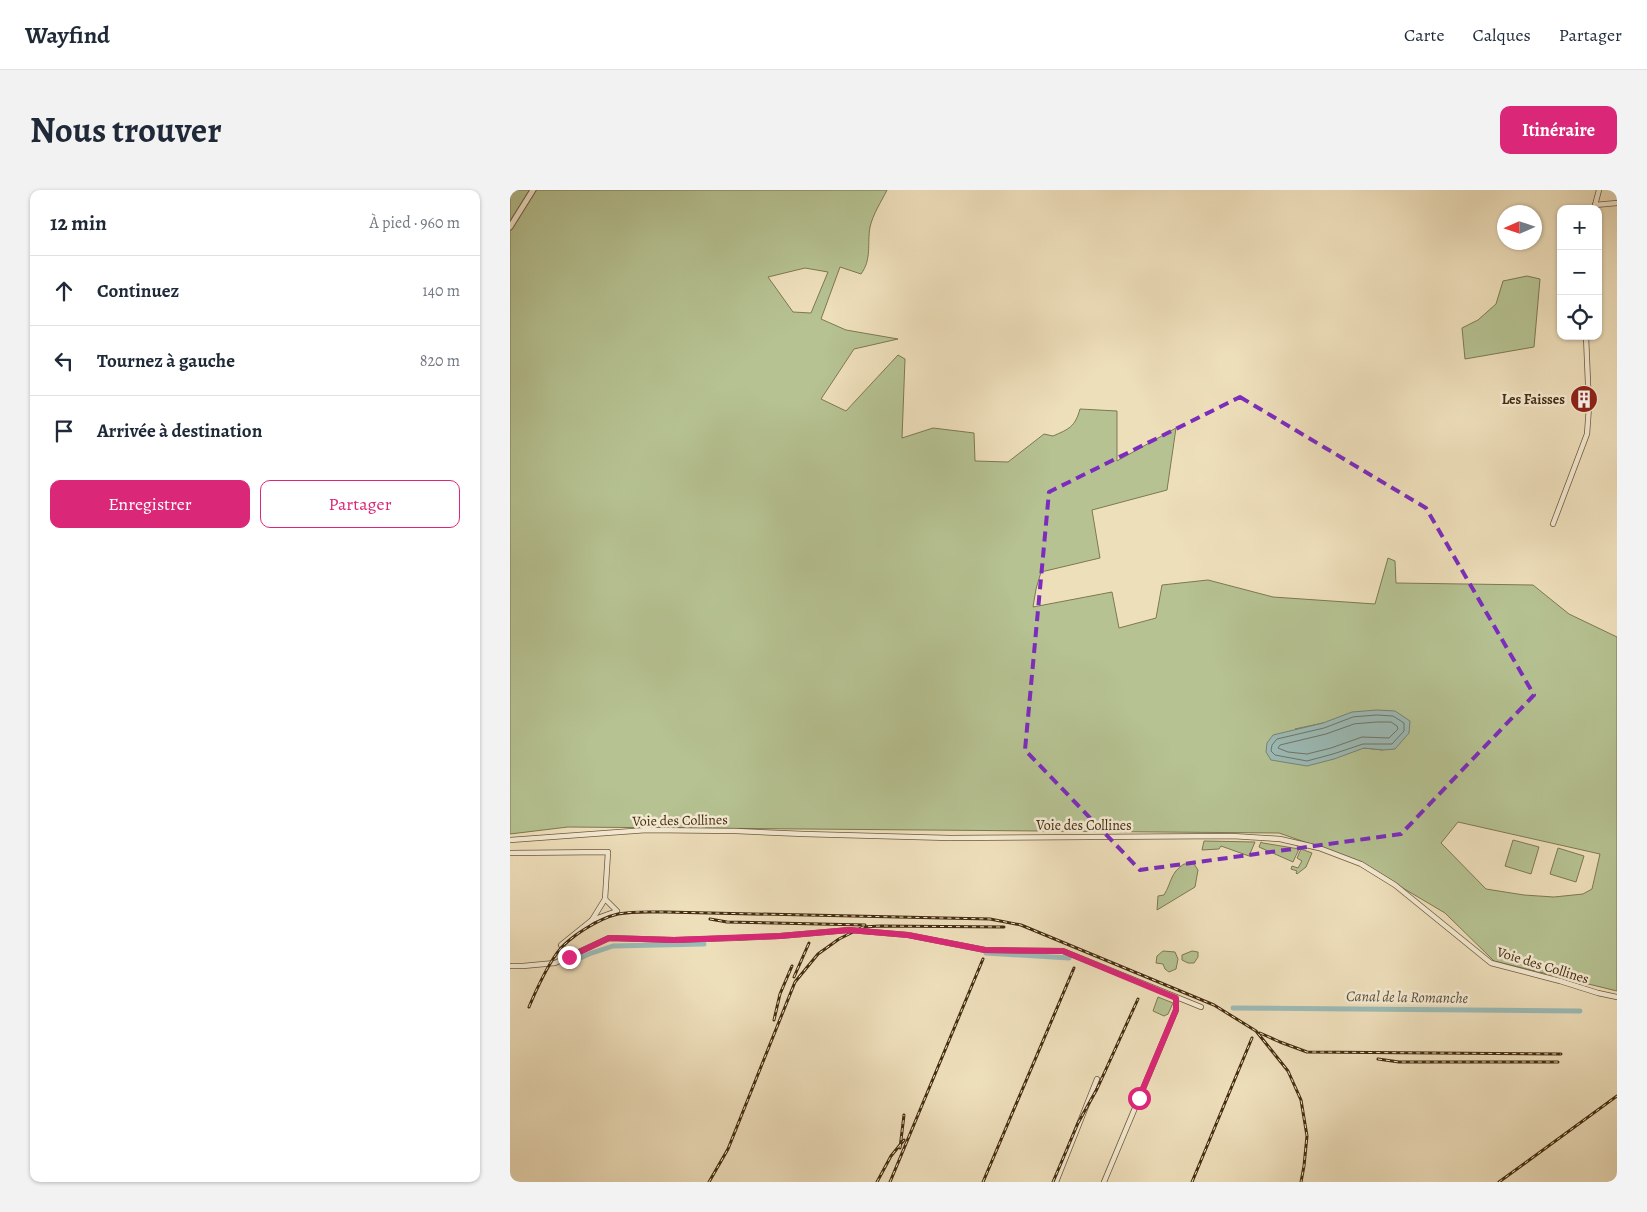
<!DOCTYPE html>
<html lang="fr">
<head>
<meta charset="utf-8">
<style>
  :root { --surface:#fff; --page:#f2f2f3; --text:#1f2937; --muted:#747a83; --line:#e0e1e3; --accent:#db2777 }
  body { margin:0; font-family:Alegreya,serif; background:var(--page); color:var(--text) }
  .controls { position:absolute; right:15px; top:15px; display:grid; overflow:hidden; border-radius:10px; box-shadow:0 1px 4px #0004 }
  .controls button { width:45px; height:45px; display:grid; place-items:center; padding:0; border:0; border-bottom:1px solid var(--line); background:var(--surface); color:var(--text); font:25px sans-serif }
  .compass { position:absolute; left:987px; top:15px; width:45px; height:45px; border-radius:50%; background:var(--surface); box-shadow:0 1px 4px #0004; rotate:267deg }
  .stop { position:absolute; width:15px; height:15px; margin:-11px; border:4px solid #db2777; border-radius:50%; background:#fff }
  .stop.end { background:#db2777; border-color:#fff; box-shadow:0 1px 5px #0008 }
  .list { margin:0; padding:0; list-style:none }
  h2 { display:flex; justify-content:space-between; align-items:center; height:65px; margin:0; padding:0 20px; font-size:21px }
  h2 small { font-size:16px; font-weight:400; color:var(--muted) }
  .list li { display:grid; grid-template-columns:32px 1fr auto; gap:15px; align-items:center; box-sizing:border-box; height:70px; padding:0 20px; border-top:1px solid var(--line) }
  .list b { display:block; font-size:19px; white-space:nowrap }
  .list em { font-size:16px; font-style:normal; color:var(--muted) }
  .actions { display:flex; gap:10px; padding:15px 20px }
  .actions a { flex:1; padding:11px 0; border:1px solid var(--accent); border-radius:10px; text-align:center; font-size:18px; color:var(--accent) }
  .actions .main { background:var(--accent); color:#fff }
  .icon { flex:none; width:28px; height:28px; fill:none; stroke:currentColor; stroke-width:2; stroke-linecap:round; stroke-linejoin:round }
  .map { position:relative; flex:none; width:1107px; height:992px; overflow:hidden; border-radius:10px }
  header { display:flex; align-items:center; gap:30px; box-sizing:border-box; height:70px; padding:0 25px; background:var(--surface); border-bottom:1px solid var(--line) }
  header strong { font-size:24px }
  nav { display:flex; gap:28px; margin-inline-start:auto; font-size:18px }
  .intro { display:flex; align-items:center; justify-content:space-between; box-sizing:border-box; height:120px; padding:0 30px }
  h1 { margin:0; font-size:35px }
  .button { padding:12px 22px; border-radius:10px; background:var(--accent); color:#fff; font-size:18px; font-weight:700 }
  main { display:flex; gap:30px; padding:0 30px }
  aside { flex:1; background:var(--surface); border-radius:10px; box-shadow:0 1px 4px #0004 }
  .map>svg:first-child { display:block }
  .green { fill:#b6c292; stroke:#7e7851; fill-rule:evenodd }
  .water { fill:#9bbbb7; stroke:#798274 }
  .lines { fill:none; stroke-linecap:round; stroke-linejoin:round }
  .shore { stroke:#707464; stroke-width:1 }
  .canal { stroke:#9bbbb7; stroke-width:5 }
  .minor-casing { stroke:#6f5a3b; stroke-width:6 }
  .tertiary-casing { stroke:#6f5a3b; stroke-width:7 }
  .minor { stroke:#f4ead3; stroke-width:4.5 }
  .tertiary { stroke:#f4ead3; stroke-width:5 }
  .rail-casing { stroke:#452d10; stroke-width:3 }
  .rail { stroke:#f4ead3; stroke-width:1; stroke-dasharray:4; stroke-linecap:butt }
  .route { stroke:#db2777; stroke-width:6 }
  .marked { fill:none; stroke:#7b2cbf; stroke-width:4; stroke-dasharray:10 6; stroke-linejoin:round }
  .labels { text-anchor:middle; stroke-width:5; stroke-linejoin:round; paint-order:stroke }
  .poi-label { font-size:14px; font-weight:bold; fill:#452d10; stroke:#f4ead3; text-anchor:end }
  .street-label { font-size:14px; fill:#452d10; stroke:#f4ead3 }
  .water-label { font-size:15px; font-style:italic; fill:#5a503a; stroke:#f4ead3 }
</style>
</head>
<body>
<header>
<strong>Wayfind</strong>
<nav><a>Carte</a><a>Calques</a><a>Partager</a></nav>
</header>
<div class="intro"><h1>Nous trouver</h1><a class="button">Itinéraire</a></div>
<main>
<aside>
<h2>12 min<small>À pied · 960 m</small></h2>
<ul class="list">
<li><svg class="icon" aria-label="ahead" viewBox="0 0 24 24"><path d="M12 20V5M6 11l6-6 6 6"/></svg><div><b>Continuez</b></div><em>140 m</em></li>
<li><svg class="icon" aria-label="left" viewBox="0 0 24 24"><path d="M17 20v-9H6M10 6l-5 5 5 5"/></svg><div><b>Tournez à gauche</b></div><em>820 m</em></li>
<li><svg class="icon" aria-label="arrive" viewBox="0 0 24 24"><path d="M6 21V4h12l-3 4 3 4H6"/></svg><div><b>Arrivée à destination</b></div></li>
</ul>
<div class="actions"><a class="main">Enregistrer</a><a>Partager</a></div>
</aside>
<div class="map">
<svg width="1107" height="992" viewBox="0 0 1107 992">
  <rect width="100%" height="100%" fill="#eedfbb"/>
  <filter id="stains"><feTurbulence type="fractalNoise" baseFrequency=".004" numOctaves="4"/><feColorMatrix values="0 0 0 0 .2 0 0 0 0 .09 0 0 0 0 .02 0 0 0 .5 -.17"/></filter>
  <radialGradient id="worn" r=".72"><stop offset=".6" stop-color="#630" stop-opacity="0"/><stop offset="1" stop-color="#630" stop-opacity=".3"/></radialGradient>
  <!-- green -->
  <g class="green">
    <path d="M0,0h377c-6,12 -14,24 -17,37 -3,17 2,32 -9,47l-21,-7 -19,52 25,11 52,9 -44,10 -33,50 25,12 52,-56 7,4 -3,79 31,-10 41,5 1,28 33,1 36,-28 9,2c16,-7 22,-9 27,-27l37,2v50l59,-33 -9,62 -75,20 8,48 -59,14 -5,17 -3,18 79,-15 7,36 37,-10 6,-33 46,-5 65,17 102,7 13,-46 7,3 1,22 137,2 36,29 48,23v354l-123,-30 -49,-48 -81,-48 -22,-10 -63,-22 -711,-6 -58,7zM295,78l23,4 -17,41 -18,-1 -25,-35zM813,533l60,27 -19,-2 -69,-19zM948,632l142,32 -8,35 -9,5 -29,3 -30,-2 -38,-6 -45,-46z"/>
    <polygon points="1017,86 1030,89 1024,157 955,169 952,138 968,130 986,114 993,91"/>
    <polygon points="1003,650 1029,657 1021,684 995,676"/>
    <polygon points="694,651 745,652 739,666 711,656 709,659 692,660"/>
    <polygon points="751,652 753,653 789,659 783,672 749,657"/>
    <polygon points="1048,658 1074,666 1066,692 1040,684"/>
    <polygon points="791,659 802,663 796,677 787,684 786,683 787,681 781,679 782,676 788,678 792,671 787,668"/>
    <path d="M674,674h10l4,6 -3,17 -38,23 1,-14 6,-1c8,-13 6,-22 20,-31z"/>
    <polygon points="653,761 665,762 668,769 666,779 659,782 655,779 653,774 646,773 647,766"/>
    <polygon points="682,761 688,762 688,767 684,773 678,773 672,770 672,765"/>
    <polygon points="648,807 663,813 658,824 654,826 643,821"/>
  </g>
  <!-- water -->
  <polygon class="water" points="867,520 885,521 900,531 899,543 885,559 873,560 854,558 824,569 797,576 761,570 756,562 757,553 763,545 813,533 842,522"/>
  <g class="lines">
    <!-- shore -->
    <g class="shore">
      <polygon points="867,525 883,526 894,533 894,541 882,554 853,554 823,564 797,571 765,565 761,561 762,555 767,549 814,538 843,527"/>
      <polygon points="867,532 881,532 887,536 888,539 879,548 852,547 821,558 797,564 778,562 768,558 770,555 816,544 844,534"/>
    </g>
    <!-- canal -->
    <g class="canal">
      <polyline points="476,763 559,768"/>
      <polyline points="55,775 79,764 103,756 194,754"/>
      <polyline points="723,818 1070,821"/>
    </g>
    <!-- minor casing -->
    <g class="minor-casing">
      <g id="minor">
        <polyline points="1085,15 1107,13"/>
        <polyline points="1084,19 1089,0"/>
        <polyline points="1043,334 1077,244 1079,217 1076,146"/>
        <polyline points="0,650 137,640 226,641 294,644 440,648 722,646 770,649 809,658 851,674 885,695 981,773 1050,791 1088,803 1107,807"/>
        <polyline points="0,663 98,662 95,709 107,721 82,730"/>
        <polyline points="59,767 51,755 82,730 95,709"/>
        <polyline points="0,776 13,776 45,773 99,748 164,750 226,748 270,746 339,740 398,745 475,760 553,761 691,817"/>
        <polyline points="546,992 587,889"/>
        <polyline points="594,992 666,820 666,808"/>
      </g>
    </g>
    <!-- tertiary casing -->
    <g class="tertiary-casing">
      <polyline id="tertiary" points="0,37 23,0"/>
    </g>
    <!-- minor -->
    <use href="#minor" class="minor"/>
    <!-- tertiary -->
    <use href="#tertiary" class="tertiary"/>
    <!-- rail casing -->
    <g class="rail-casing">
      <g id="rail">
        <polyline points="200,729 217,732 355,735"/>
        <polyline points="284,787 299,753"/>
        <path d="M19,817c8,-19 16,-37 28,-54 11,-16 43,-35 61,-39 16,-3 31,-2 47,-2l325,7 31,6 193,80 42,26 32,40 13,29 6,36 -3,30 -3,16"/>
        <polyline points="264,830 270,804 282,776"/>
        <polyline points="750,843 770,852 797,862 1051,864"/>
        <polyline points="868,869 889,872 1048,872"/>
        <polyline points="390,958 394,925"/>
        <polyline points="199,992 218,959 285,792 308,764 329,749 353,737 370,736 494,737"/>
        <polyline points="367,992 381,966 394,950"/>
        <polyline points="380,992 473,769"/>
        <polyline points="473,992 564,778"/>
        <polyline points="543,992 568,933 587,899 628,809"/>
        <polyline points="682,992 742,848"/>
        <polyline points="989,992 1107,906"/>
      </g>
    </g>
    <!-- rail -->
    <use href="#rail" class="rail"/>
  </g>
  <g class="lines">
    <!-- route -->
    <polyline class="route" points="59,767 99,748 164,750 270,746 339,740 398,745 475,760 553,761 666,808 666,820 629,908"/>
  </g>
  <!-- marked area -->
  <path class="marked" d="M730,207l186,111 108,187 -133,139 -261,36 -115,-120 24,-258z"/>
  <!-- icons -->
  <defs>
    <g id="building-disc" transform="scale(1.4375)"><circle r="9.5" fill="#8f2418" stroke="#f4ead3"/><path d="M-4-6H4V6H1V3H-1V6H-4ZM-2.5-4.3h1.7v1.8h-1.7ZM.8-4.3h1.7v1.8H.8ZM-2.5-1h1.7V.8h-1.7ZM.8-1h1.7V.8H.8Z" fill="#fff"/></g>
  </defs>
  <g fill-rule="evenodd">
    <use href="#building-disc" x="1074" y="209"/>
  </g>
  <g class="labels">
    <!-- poi labels -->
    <g class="poi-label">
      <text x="1055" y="214">Les Faisses</text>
    </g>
    <!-- street labels -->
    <g class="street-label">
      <text transform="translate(170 630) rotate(-1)" y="5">Voie des Collines</text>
      <text x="574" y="640">Voie des Collines</text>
      <text transform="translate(1033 775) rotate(17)" y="5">Voie des Collines</text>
    </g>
    <!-- water labels -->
    <g class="water-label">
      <text transform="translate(897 807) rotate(1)" y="5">Canal de la Romanche</text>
    </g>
  </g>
  <rect width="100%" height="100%" filter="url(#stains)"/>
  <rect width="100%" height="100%" fill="url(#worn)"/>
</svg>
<div class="controls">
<button>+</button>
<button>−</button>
<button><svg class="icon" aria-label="locate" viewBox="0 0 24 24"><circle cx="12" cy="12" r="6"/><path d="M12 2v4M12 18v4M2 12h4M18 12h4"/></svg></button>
</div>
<svg class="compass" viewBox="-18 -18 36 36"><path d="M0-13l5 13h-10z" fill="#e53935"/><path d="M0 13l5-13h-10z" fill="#747a83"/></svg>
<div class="stop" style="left:629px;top:908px"></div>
<div class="stop end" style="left:59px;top:767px"></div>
</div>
</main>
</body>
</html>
